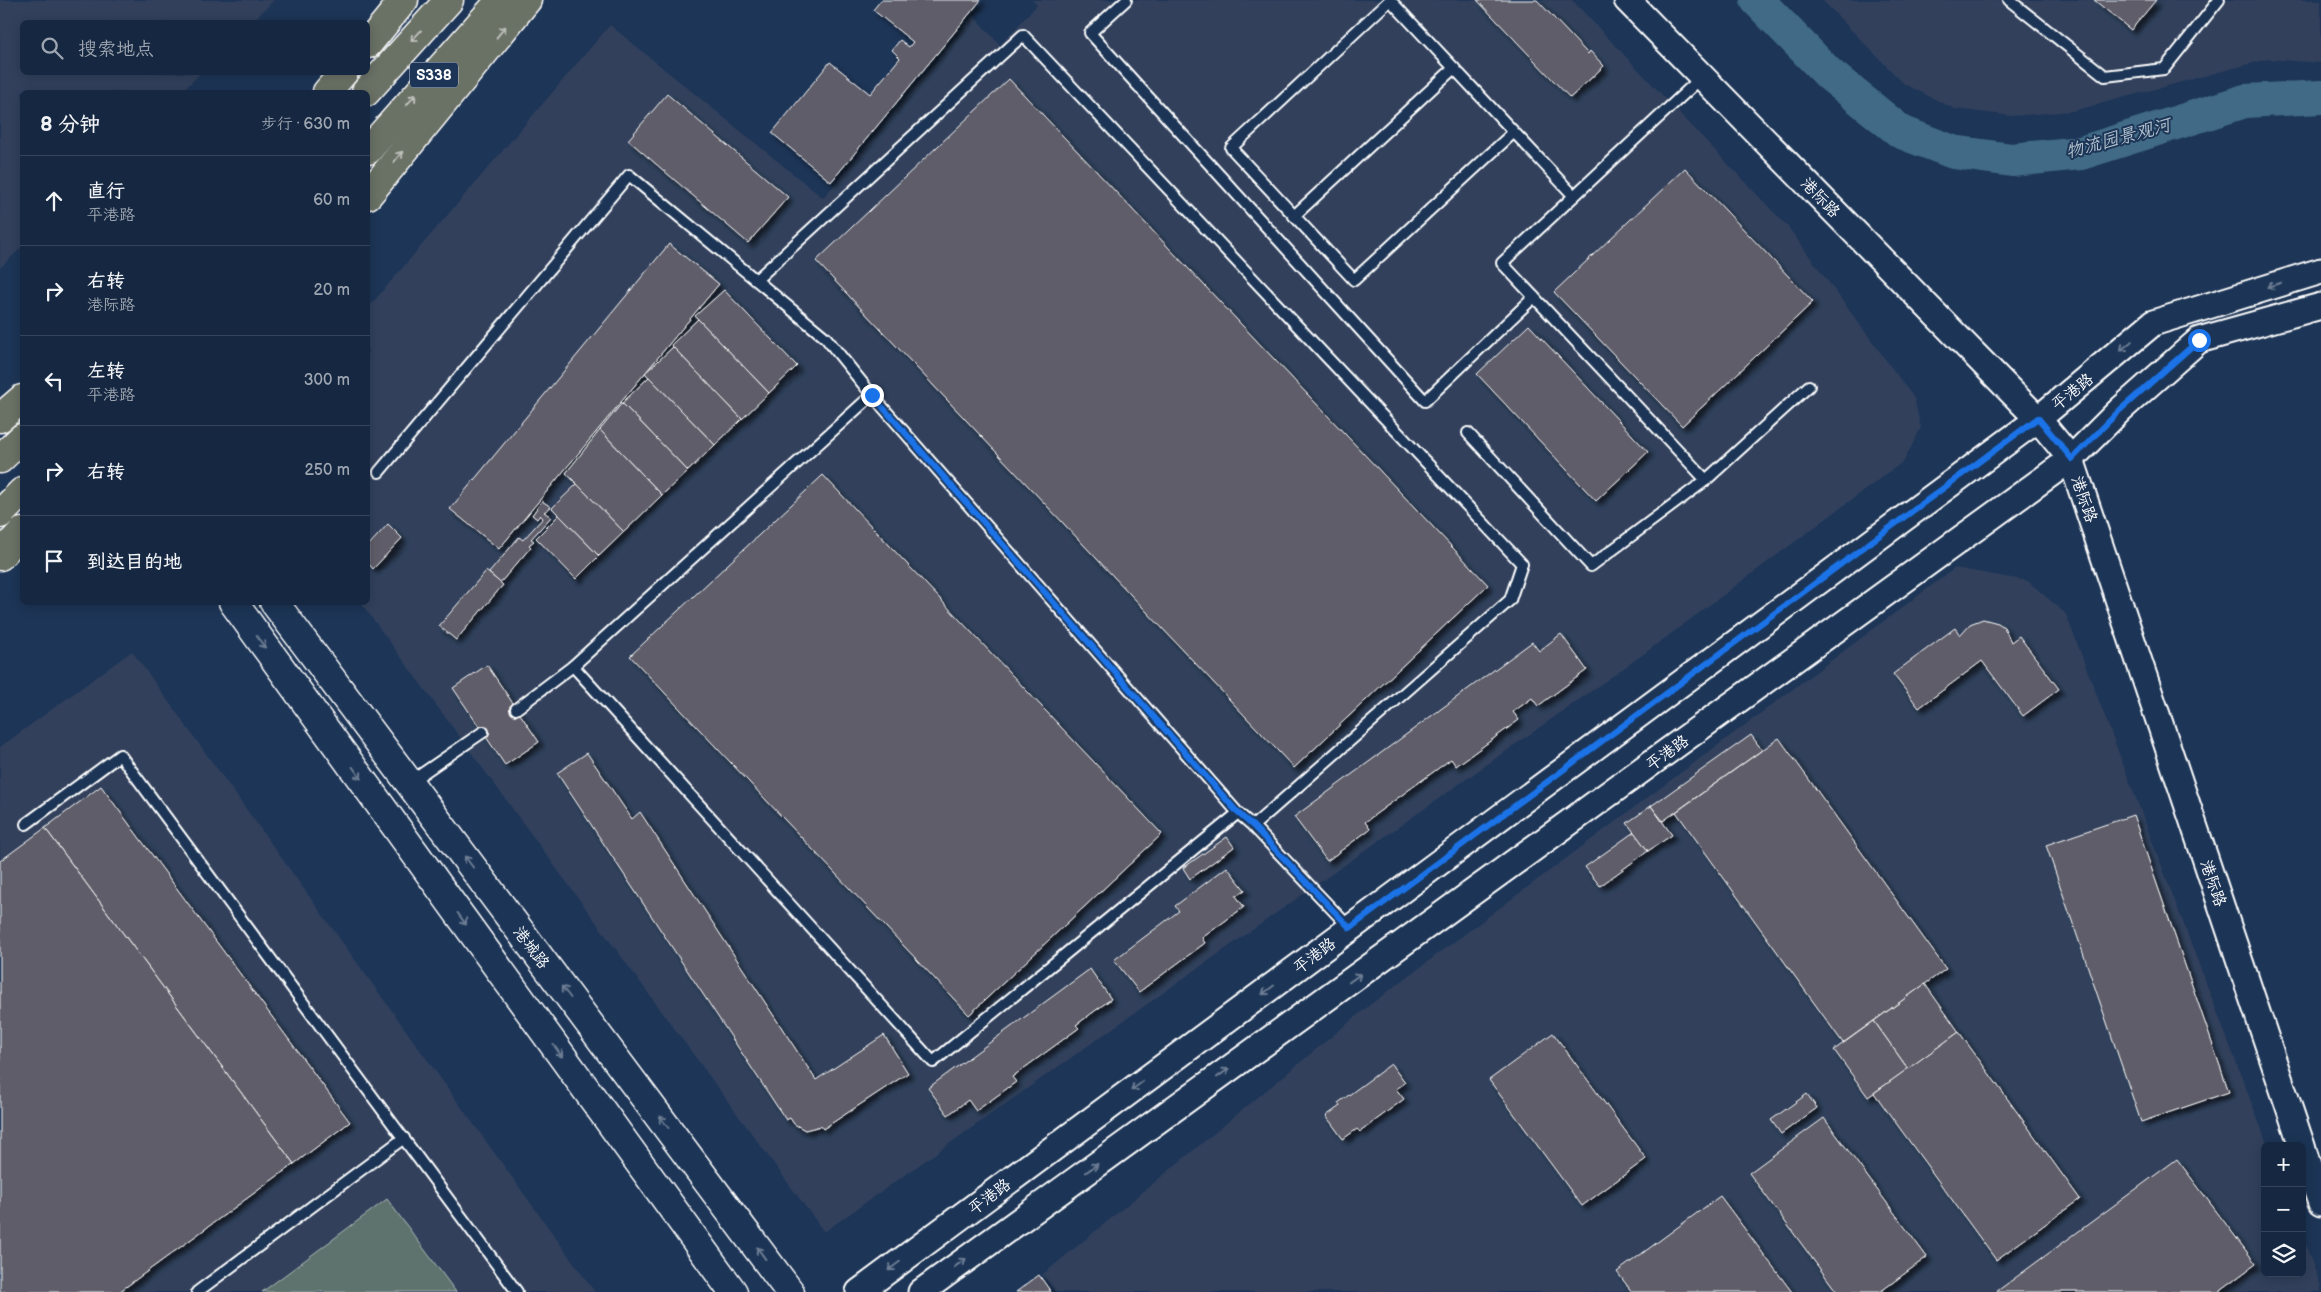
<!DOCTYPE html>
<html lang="zh">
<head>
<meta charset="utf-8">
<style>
  :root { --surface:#162841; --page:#23344c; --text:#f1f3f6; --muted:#9ea6b1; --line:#35445a }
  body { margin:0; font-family:"Balsamiq Sans","LXGW WenKai TC",sans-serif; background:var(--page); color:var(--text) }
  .controls { position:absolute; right:15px; bottom:15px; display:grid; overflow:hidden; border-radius:8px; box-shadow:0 2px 12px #0003 }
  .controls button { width:45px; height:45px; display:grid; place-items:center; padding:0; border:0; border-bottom:1px solid var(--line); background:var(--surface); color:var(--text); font:25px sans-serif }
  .stop { position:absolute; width:15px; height:15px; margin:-11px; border:4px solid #1a73e8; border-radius:50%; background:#fff }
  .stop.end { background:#1a73e8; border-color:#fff; box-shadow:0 1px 5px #0008 }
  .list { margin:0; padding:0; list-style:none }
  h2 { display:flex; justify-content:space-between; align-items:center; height:65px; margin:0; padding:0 20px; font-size:21px }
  h2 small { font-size:16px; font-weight:400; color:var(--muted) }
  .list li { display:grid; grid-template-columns:32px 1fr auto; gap:15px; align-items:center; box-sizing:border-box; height:90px; padding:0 20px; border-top:1px solid var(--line) }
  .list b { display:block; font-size:19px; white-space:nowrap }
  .list p { margin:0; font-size:16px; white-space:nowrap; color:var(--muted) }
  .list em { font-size:16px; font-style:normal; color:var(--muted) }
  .icon { flex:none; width:28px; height:28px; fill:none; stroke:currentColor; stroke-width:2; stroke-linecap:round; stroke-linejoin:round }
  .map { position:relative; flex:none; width:2321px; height:1292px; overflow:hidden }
  .search { position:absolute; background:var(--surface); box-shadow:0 2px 12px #0003; left:20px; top:20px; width:350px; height:55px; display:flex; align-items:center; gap:12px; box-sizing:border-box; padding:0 18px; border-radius:8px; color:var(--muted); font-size:19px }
  .panel { position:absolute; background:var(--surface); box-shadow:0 2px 12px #0003; left:20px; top:90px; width:350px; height:515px; border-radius:8px }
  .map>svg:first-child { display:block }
  .built { fill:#30415c }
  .green { fill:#5e736e; stroke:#aeb9b6 }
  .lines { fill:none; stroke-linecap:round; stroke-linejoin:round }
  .river { stroke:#3f6a85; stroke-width:34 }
  .building { fill:#5e5d69; stroke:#fff; filter:url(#shadow) }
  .service-casing { stroke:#fff; stroke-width:14 }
  .tertiary-casing { stroke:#fff; stroke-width:29 }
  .secondary-casing { stroke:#fff; stroke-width:31 }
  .primary-casing { stroke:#fff; stroke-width:31 }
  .trunk-casing { stroke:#fff; stroke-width:31 }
  .service { stroke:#1d3557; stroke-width:10 }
  .tertiary { stroke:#1d3557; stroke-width:25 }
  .secondary { stroke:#1d3557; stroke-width:28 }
  .primary { stroke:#6b7165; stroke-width:28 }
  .trunk { stroke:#6b7165; stroke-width:28 }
  .oneway { stroke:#bcbfba }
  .oneway2 { stroke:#6c7c92 }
  .route { stroke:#1a73e8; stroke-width:6 }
  .labels { text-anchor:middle; stroke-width:4; stroke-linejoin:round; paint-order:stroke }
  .shield { fill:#1d3557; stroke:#bbc2cd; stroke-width:1 }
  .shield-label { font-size:15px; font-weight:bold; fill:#fff }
  .street-label { font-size:16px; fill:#fff; stroke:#1d3557 }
  .water-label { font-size:18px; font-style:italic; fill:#b2c3ce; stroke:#1d3557 }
</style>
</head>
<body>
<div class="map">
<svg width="2321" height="1292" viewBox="0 0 2321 1292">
  <defs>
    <filter id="shadow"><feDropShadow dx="4.5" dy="4.5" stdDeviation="2.5" flood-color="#0009"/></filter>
  </defs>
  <rect width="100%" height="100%" fill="#1d3557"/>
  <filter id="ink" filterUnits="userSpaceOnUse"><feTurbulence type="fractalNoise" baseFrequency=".02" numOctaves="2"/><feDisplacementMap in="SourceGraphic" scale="10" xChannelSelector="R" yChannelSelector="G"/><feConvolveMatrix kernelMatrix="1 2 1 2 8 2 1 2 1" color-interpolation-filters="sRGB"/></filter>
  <g filter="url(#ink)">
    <!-- built -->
    <g class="built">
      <polygon points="0,0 274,0 252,22 22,22 22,72 201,73 181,92 22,92 22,247 0,268"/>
      <polygon points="1032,0 1572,0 1788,227 1914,398 1921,428 1904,461 1641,656 824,1232 361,603 368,602 368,308 610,25 823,198 973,15 1000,45 1037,5"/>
      <polygon points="1822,0 2321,0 2321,63 2268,59 2073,111 2012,116 1955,109 1904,84"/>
      <polygon points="1955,568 2028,581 2066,614 2268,1146 2265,1146 2265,1273 2302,1273 2302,1236 2321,1286 2321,1292 1056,1292 1042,1275 1371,1004"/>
      <polygon points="132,651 595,1292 0,1292 0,747"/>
    </g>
    <!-- green -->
    <polygon class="green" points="387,1199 456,1292 262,1292"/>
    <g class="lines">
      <!-- river -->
      <polyline class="river" points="1757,0 1829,74 1901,132 1953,152 2012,160 2081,153 2245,101 2321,97"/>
    </g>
    <!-- building -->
    <g class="building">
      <polygon points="881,0 981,0 831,182 772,133 830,62 870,94 900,58 892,50 900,40 909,47 913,42 873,10"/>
      <polygon points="1477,0 1537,0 1588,54 1590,51 1604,66 1570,98"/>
      <polygon points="2094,0 2156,0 2131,30"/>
      <polygon points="1009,79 1488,585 1294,768 816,261"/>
      <polygon points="667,94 788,197 748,243 628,140"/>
      <polygon points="1685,168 1813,302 1682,426 1554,292"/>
      <polygon points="669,244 719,284 499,549 450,509"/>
      <polygon points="724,290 797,366 769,393 695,316"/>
      <polygon points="698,319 769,393 742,419 671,345"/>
      <polygon points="1529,325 1648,452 1596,501 1477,374"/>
      <polygon points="673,347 742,419 715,445 645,373"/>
      <polygon points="649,377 715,445 688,471 622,403"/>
      <polygon points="622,403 688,471 662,495 600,430"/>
      <polygon points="600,430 662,495 624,532 566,473"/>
      <polygon points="823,475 1162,834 969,1015 630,656"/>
      <polygon points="577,484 624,532 599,556 552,508"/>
      <polygon points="542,501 551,507 544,512 551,517 531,539 534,541 529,545 531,547 500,583 489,573 519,537 523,540 543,518 540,515 537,519 532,515"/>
      <polygon points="559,515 599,556 576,579 536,538"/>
      <polygon points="388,524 402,538 373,569 368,563 368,546"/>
      <polygon points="486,571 503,585 456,640 439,626"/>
      <polygon points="1983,619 1998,623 2004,627 2011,642 2019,636 2059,689 2023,716 1982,661 1919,708 1893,674 1955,628 1960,635 1970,624"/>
      <polygon points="1561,634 1587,670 1538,706 1532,698 1513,712 1519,720 1456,766 1451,759 1365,822 1370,829 1327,861 1294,817 1532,642 1539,651"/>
      <polygon points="487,665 539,742 505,765 453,688"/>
      <polygon points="1751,735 1762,750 1663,821 1651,806"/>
      <polygon points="1779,738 1946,969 1843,1043 1676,812"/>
      <polygon points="587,753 632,819 640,812 816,1080 884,1035 908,1073 823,1129 821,1126 805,1130 794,1124 790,1118 786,1120 557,773"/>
      <polygon points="101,786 350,1122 294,1164 45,828"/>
      <polygon points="1651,806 1672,835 1648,851 1627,823"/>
      <polygon points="2133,815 2229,1092 2141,1122 2046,845"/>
      <polygon points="45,828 294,1164 119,1292 0,1292 0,861"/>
      <polygon points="1634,832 1648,851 1600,886 1585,867"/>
      <polygon points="1227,837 1234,847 1190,879 1183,868"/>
      <polygon points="1227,867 1245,890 1236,896 1244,907 1202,938 1205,943 1139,992 1114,960 1179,911 1175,906"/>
      <polygon points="1090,969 1111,999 1076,1025 1079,1028 1012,1077 1016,1082 976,1111 968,1100 948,1115 928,1088"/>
      <polygon points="1925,984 1959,1032 1908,1069 1874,1021"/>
      <polygon points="1874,1021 1908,1069 1868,1097 1834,1050"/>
      <polygon points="1959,1032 2080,1199 1996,1260 1874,1093"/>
      <polygon points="1553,1033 1646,1159 1582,1206 1489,1080"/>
      <polygon points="1391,1064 1405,1083 1396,1089 1404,1099 1360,1132 1357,1129 1343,1139 1326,1116 1340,1106 1338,1103"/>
      <polygon points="1807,1094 1817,1108 1781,1134 1771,1120"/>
      <polygon points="1824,1118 1927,1257 1880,1292 1837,1292 1749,1173"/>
      <polygon points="2177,1159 2256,1264 2218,1292 1996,1292"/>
      <polygon points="1720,1196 1792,1292 1632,1292 1617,1272"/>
      <polygon points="1039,1275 1051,1292 1016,1292"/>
    </g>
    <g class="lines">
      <!-- service casing -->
      <g class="service-casing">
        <g id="service">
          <polyline points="1126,0 1090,33 1425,401 1534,297"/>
          <polyline points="2009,0 2105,76 2164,69 2219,0"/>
          <polyline points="1702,77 1502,263 1706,480"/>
          <polyline points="1514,132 1354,280 1231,148 1390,0 1574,196"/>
          <polyline points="1294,216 1454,68"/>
          <polyline points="756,280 1023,35 1522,564 1510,600 1253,826"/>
          <polyline points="1468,433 1591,566 1706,480 1809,386"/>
          <polyline points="379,472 629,175 826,338 872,395"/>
          <polyline points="573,666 933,1062 1238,813"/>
          <polyline points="516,709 573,666 872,395 1238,813 1253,826 1350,928"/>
          <polyline points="410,782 483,732"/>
          <polyline points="26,824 120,755 517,1292"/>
          <polyline points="197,1292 404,1138"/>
        </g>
      </g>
      <!-- tertiary casing -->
      <g class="tertiary-casing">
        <g id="tertiary">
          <polyline points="1627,0 2038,419 2071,459 2302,1146"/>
          <polyline points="2302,1147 2321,1203"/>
          <polyline points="859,1292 2038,419 2153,323 2321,271"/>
          <polyline points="921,1292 2071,459 2120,410 2199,340 2321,306"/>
        </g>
      </g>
      <!-- secondary casing -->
      <g class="secondary-casing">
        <g id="secondary">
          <polyline points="233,602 733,1292"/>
          <polyline points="274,602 790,1292"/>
        </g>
      </g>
      <!-- primary casing -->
      <g class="primary-casing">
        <g id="primary">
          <polyline points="368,44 404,0"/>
          <polyline points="327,92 344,72"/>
          <polyline points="368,195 527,0"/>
          <polyline points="0,418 22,399"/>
          <polyline points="0,556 22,532"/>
        </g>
      </g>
      <!-- trunk casing -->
      <g class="trunk-casing">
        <g id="trunk">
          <polyline points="366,92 449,0"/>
          <polyline points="368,150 501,0"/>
          <polyline points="0,459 22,438"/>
          <polyline points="0,514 22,492"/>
        </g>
      </g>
      <!-- service -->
      <use href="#service" class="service"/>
      <!-- tertiary -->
      <use href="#tertiary" class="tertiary"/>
      <!-- secondary -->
      <use href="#secondary" class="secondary"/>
      <!-- primary -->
      <use href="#primary" class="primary"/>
      <!-- trunk -->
      <use href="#trunk" class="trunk"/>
    </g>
    <!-- one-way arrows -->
    <defs><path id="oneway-shaft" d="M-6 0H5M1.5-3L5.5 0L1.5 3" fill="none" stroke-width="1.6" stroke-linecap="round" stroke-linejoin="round" transform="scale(1.25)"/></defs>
    <g class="oneway">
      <use href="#oneway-shaft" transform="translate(501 32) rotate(-51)"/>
      <use href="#oneway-shaft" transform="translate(416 36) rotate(132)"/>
      <use href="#oneway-shaft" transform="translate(411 100) rotate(-48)"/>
      <use href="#oneway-shaft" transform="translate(398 157) rotate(-51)"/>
    </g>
    <g class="oneway2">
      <use href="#oneway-shaft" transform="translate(2274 285) rotate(163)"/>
      <use href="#oneway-shaft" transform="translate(2126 346) rotate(140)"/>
      <use href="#oneway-shaft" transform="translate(261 642) rotate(54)"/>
      <use href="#oneway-shaft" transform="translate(357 773) rotate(54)"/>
      <use href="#oneway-shaft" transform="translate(469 862) rotate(-127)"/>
      <use href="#oneway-shaft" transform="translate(462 919) rotate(54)"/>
      <use href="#oneway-shaft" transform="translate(1355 978) rotate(-36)"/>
      <use href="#oneway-shaft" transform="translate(1268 990) rotate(143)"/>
      <use href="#oneway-shaft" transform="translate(566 992) rotate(-127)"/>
      <use href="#oneway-shaft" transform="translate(558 1051) rotate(54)"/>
      <use href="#oneway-shaft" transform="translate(1223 1073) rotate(-36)"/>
      <use href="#oneway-shaft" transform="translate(1137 1086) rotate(143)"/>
      <use href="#oneway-shaft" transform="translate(664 1122) rotate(-127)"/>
      <use href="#oneway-shaft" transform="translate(1092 1168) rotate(-36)"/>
      <use href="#oneway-shaft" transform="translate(761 1253) rotate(-126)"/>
      <use href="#oneway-shaft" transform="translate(960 1263) rotate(-36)"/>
      <use href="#oneway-shaft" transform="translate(894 1266) rotate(143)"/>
    </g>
  </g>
  <g class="lines" filter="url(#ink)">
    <!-- route -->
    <polyline class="route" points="872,395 1238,813 1253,826 1350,928 2038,418 2072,459 2120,410 2199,340"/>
  </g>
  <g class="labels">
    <!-- shield labels -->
    <rect class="shield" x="410" y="62.5" width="48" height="25" rx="4"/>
    <g class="shield-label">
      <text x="434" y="80">S338</text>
    </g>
    <!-- street labels -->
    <g class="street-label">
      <text transform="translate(1821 197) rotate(46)" y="6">港际路</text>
      <text transform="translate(2072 391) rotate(-39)" y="6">平港路</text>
      <text transform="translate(2085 499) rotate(71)" y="6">港际路</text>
      <text transform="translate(1667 752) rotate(-36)" y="6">平港路</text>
      <text transform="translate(2214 883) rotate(71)" y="6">港际路</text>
      <text transform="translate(532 947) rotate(53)" y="6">港城路</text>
      <text transform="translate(1314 955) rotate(-37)" y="6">平港路</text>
      <text transform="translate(989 1196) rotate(-37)" y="6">平港路</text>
    </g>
    <!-- water labels -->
    <g class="water-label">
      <text transform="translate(2118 138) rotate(-15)" y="6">物流园景观河</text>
    </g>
  </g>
</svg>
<div class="controls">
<button>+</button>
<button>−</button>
<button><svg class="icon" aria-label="layers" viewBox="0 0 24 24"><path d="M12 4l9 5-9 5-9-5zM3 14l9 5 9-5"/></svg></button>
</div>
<div class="stop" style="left:2199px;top:340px"></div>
<div class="stop end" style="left:872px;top:395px"></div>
<div class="search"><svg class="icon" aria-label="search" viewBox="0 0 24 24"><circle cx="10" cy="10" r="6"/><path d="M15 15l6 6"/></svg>搜索地点</div>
<section class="panel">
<h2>8 分钟<small>步行 · 630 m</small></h2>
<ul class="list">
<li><svg class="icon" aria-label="ahead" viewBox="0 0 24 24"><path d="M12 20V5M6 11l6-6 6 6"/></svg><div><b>直行</b><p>平港路</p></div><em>60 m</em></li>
<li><svg class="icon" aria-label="right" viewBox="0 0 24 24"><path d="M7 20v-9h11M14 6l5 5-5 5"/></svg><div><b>右转</b><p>港际路</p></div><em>20 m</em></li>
<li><svg class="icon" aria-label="left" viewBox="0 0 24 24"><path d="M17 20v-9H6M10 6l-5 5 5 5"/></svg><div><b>左转</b><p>平港路</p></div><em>300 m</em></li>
<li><svg class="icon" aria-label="right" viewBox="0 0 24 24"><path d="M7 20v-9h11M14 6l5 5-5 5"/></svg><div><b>右转</b></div><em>250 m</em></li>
<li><svg class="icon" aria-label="arrive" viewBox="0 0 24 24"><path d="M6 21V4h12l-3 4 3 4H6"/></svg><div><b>到达目的地</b></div></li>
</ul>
</section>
</div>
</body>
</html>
